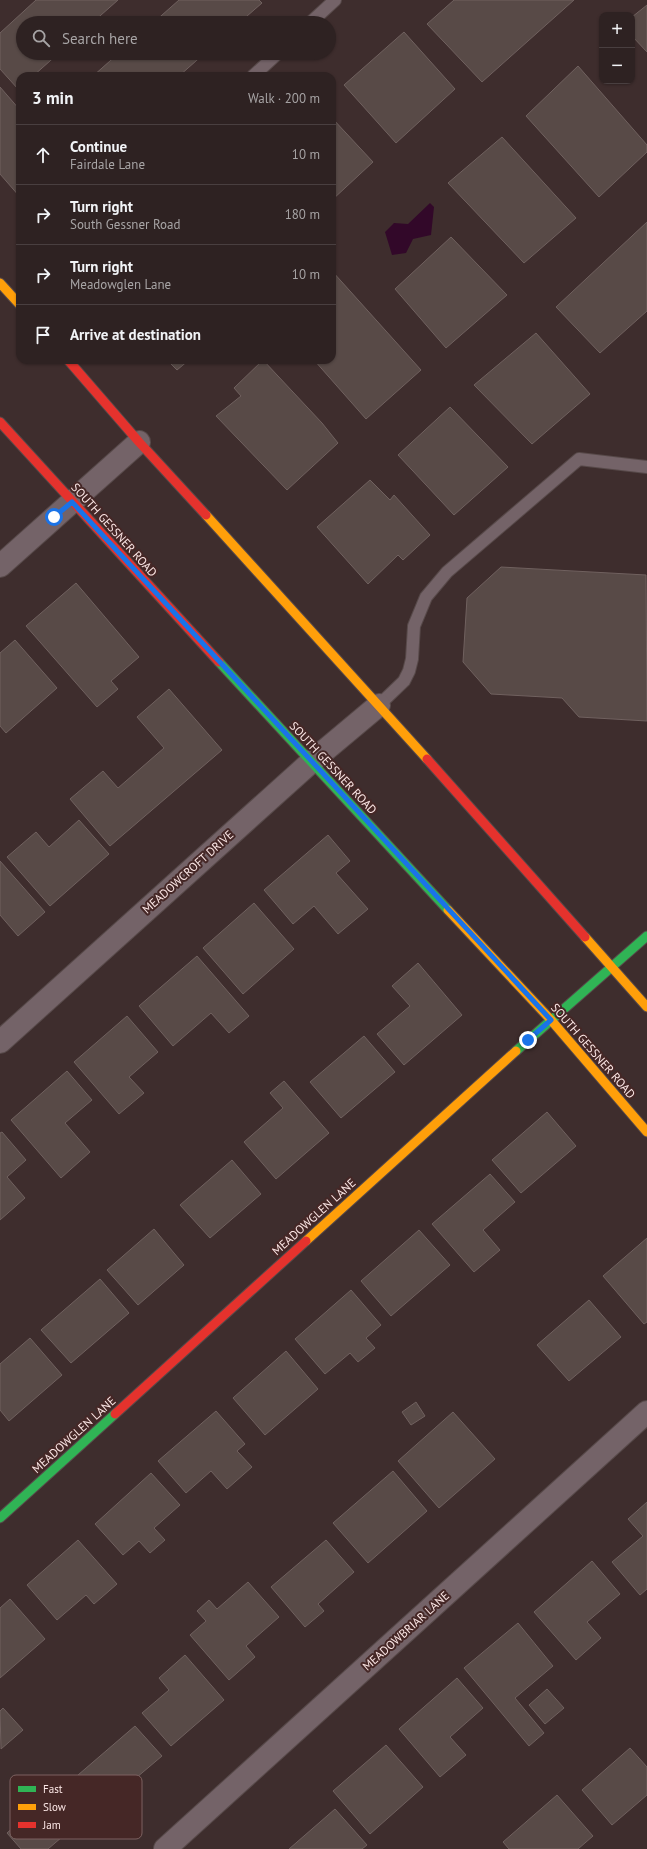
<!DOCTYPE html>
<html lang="en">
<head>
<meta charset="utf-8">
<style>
  :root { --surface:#2e2222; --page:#3a2f2f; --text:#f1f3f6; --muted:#a7a4a5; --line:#493f40 }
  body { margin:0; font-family:"PT Sans",sans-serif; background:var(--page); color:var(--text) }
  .controls { position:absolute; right:12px; top:12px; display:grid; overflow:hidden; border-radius:8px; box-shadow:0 1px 3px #0004 }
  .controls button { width:36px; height:36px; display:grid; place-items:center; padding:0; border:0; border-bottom:1px solid var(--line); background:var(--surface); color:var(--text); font:20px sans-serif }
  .stop { position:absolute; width:12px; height:12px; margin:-9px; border:3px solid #1a73e8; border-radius:50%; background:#fff }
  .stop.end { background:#1a73e8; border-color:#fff; box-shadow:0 1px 4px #0008 }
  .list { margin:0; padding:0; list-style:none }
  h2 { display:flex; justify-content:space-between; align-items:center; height:52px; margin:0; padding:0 16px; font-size:17px }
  h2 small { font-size:13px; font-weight:400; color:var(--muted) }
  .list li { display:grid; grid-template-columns:26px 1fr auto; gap:12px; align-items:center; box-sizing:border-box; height:60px; padding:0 16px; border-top:1px solid var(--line) }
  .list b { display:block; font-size:15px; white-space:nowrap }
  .list p { margin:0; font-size:13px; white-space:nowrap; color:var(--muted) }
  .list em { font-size:13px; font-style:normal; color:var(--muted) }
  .icon { flex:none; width:22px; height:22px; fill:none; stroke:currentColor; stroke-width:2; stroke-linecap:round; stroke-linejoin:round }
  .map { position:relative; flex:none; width:647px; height:1849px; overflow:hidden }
  .search { position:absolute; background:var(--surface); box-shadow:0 1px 3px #0004; left:16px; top:16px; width:320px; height:44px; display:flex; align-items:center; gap:10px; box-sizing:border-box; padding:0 14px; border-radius:22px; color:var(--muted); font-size:15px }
  .panel { position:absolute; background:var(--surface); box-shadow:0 1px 3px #0004; left:16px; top:72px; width:320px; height:292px; border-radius:12px }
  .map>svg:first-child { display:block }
  .water { fill:#320829 }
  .building { fill:#584a47; stroke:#70615f }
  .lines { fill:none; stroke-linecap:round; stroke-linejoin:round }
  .lane-casing { stroke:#574949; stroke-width:14 }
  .street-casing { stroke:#574949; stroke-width:24 }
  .fast-casing { stroke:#574949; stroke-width:11 }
  .slow-casing { stroke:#574949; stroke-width:11 }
  .jam-casing { stroke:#574949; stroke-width:11 }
  .lane { stroke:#746368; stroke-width:12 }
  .street { stroke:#746368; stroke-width:22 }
  .fast { stroke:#30b455; stroke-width:9 }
  .slow { stroke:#ff9f0a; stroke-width:9 }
  .jam { stroke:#e5322d; stroke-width:9 }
  .route { stroke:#1a73e8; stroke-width:5 }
  .labels { text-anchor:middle; stroke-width:4; stroke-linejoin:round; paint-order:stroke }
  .street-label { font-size:12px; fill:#fce7e6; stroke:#452726 }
  .key { fill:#452726; stroke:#7c6160; stroke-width:1 }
  .key-label { font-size:11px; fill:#fce7e6 }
</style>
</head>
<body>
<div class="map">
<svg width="647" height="1849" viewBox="0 0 647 1849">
  <rect width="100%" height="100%" fill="#3e2d2d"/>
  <!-- water -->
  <polygon class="water" points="430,203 434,207 431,235 413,239 406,253 392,255 385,232 394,223 408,224"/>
  <!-- building -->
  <g class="building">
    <polygon points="36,0 118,0 92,23 23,23 23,53 59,53 33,76 20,76 20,88 18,89 0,69 0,33"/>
    <polygon points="179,0 259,0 262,3 239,23 153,23"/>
    <polygon points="454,0 574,0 482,82 427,24"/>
    <polygon points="647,5 647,52 632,36 632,17"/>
    <polygon points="404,32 455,89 396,143 344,85"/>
    <polygon points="119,53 205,53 179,76 93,76"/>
    <polygon points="578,66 647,145 647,152 599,197 526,116"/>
    <polygon points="0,87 20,110 20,197 0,174"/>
    <polygon points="332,118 373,162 332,200"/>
    <polygon points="502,137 576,218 524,263 448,183"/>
    <polygon points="647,222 647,311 600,353 556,307"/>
    <polygon points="451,237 507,295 446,348 395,289"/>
    <polygon points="332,271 421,370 366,419 314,360 332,360"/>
    <polygon points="536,333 590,394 532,444 474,385"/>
    <polygon points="167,360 189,360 177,370"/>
    <polygon points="263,360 322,423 338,443 287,490 216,416 241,396 234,388"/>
    <polygon points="450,407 508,467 454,515 398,455"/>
    <polygon points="370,480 390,500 394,495 430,535 403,560 398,555 368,584 317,527"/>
    <polygon points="501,567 646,575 647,721 579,717 562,698 491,694 463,662 467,598"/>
    <polygon points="76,583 139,657 111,681 118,689 97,707 26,626"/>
    <polygon points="15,640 57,688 6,733 0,726 0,653"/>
    <polygon points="169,689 222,750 110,846 70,799 103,771 118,788 164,748 137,717"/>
    <polygon points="79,820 109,854 50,906 7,857 36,832 49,847"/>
    <polygon points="328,835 350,861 336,873 368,909 338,934 314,906 293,924 264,890"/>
    <polygon points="0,861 45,912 18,936 0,915"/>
    <polygon points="254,903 294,949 243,994 203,948"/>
    <polygon points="197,956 249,1016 229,1033 211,1013 173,1046 139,1006"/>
    <polygon points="418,963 462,1015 404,1065 377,1034 410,1006 392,986"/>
    <polygon points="127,1016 158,1052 129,1077 144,1093 119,1114 74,1062"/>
    <polygon points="364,1036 395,1072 341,1118 310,1082"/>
    <polygon points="67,1071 92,1100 65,1123 90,1152 61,1178 11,1120"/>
    <polygon points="284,1081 329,1133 276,1179 244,1142 283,1108 270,1093"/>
    <polygon points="547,1112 576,1146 521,1193 492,1160"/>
    <polygon points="2,1132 26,1160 7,1177 25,1198 0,1220 0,1133"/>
    <polygon points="232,1160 261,1194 210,1238 180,1205"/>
    <polygon points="490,1174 515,1202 483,1230 500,1250 474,1272 432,1224"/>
    <polygon points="154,1229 184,1265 138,1305 107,1270"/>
    <polygon points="419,1230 450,1265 391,1316 361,1281"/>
    <polygon points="647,1238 647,1322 644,1324 603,1276"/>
    <polygon points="100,1279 129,1313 71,1363 41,1330"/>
    <polygon points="351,1290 381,1325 366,1338 375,1348 358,1362 350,1353 325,1374 295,1339"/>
    <polygon points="589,1300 621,1337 569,1381 537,1345"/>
    <polygon points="30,1338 62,1375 9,1421 0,1410 0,1364"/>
    <polygon points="286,1351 318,1389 265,1435 233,1398"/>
    <polygon points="416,1402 425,1416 411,1425 402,1412"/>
    <polygon points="216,1411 245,1444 237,1451 252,1467 227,1489 211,1471 186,1493 158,1461"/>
    <polygon points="453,1412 495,1459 439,1508 398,1461"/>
    <polygon points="393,1471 427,1511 368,1563 333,1523"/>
    <polygon points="151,1473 180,1505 154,1528 165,1540 150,1553 139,1541 123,1555 95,1524"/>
    <polygon points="647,1502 647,1589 640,1595 612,1562 643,1536 628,1519"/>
    <polygon points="78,1540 117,1584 94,1604 86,1595 57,1620 27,1585"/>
    <polygon points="326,1540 354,1572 318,1604 324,1611 305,1627 271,1587"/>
    <polygon points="592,1561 620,1594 587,1622 601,1638 576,1660 534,1612"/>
    <polygon points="248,1582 279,1617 246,1646 255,1657 229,1680 190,1635 206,1621 197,1611 209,1600 217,1609"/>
    <polygon points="10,1599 45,1639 0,1678 0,1608"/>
    <polygon points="518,1623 553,1666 515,1698 544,1733 529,1746 464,1668"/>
    <polygon points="185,1655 224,1700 171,1746 142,1713 169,1690 159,1678"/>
    <polygon points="457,1678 483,1708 450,1737 466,1755 440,1777 399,1729"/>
    <polygon points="547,1689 564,1708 545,1724 529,1705"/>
    <polygon points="3,1708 23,1730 1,1749 0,1711"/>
    <polygon points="135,1726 162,1756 104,1805 78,1775"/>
    <polygon points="386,1745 423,1787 370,1834 333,1791"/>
    <polygon points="630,1748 647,1767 647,1795 612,1825 582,1790"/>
    <polygon points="557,1795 593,1836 578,1849 509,1849 503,1842"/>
    <polygon points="43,1801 69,1831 48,1849 21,1849 7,1833"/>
    <polygon points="335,1809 367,1845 362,1849 289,1849"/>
  </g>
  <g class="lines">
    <!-- lane casing -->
    <g class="lane-casing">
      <g id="lane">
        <polyline points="310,23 335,0"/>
        <polyline points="253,76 278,53"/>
        <polyline points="379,705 404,681 409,671 412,659 414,626 426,597 447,572 579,459 647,467"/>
      </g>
    </g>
    <!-- street casing -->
    <g class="street-casing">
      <g id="street">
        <polyline points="0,566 139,442"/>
        <polyline points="0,1042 311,762 379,705"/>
        <polyline points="165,1849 647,1412"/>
      </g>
    </g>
    <!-- fast casing -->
    <g class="fast-casing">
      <g id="fast">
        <polyline points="219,662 448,910"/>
        <polyline points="516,1051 647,936"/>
        <polyline points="0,1518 115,1414"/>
      </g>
    </g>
    <!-- slow casing -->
    <g class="slow-casing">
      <g id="slow">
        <polyline points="0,283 20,305"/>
        <polyline points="206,515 427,759"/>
        <polyline points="448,910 551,1020 647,1132"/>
        <polyline points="585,937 647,1007"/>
        <polyline points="306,1241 516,1051"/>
      </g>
    </g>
    <!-- jam casing -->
    <g class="jam-casing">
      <g id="jam">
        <polyline points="68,360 139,442 206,515"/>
        <polyline points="0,422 219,662"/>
        <polyline points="427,759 585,937"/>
        <polyline points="115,1414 306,1241"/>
      </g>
    </g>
    <!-- lane -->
    <use href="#lane" class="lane"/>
    <!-- street -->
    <use href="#street" class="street"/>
    <!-- fast -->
    <use href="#fast" class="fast"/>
    <!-- slow -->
    <use href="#slow" class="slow"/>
    <!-- jam -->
    <use href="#jam" class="jam"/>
  </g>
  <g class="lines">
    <!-- route -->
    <polyline class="route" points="54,517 72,502 551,1020 528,1040"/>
  </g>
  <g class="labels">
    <!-- street labels -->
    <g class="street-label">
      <text transform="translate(114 530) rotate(48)" y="4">SOUTH GESSNER ROAD</text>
      <text transform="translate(333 768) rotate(47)" y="4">SOUTH GESSNER ROAD</text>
      <text transform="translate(188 872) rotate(-42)" y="4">MEADOWCROFT DRIVE</text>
      <text transform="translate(593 1051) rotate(49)" y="4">SOUTH GESSNER ROAD</text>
      <text transform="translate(314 1217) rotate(-42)" y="4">MEADOWGLEN LANE</text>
      <text transform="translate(74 1435) rotate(-42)" y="4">MEADOWGLEN LANE</text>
      <text transform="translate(406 1631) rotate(-42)" y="4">MEADOWBRIAR LANE</text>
    </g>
  </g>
  <!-- legend -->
  <rect x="10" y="1775" width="132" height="64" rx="6" class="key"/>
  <rect x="18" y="1786" width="18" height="6" fill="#30b455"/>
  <rect x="18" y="1804" width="18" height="6" fill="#ff9f0a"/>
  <rect x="18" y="1822" width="18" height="6" fill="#e5322d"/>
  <g class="key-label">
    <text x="43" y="1793">Fast</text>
    <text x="43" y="1811">Slow</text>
    <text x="43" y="1829">Jam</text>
  </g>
</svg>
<div class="controls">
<button>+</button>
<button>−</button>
</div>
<div class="stop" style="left:54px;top:517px"></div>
<div class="stop end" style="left:528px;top:1040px"></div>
<div class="search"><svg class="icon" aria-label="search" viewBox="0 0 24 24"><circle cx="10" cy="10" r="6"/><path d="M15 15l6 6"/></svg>Search here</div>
<section class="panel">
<h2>3 min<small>Walk · 200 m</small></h2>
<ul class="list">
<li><svg class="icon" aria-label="ahead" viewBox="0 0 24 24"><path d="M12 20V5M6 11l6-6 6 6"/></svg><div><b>Continue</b><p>Fairdale Lane</p></div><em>10 m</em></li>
<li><svg class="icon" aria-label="right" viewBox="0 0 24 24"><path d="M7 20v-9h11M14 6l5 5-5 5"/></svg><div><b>Turn right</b><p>South Gessner Road</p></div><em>180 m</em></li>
<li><svg class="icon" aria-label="right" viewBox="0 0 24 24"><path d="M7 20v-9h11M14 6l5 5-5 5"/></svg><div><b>Turn right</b><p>Meadowglen Lane</p></div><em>10 m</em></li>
<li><svg class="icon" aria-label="arrive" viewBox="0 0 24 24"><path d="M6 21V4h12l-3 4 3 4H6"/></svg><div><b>Arrive at destination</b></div></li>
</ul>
</section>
</div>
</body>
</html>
